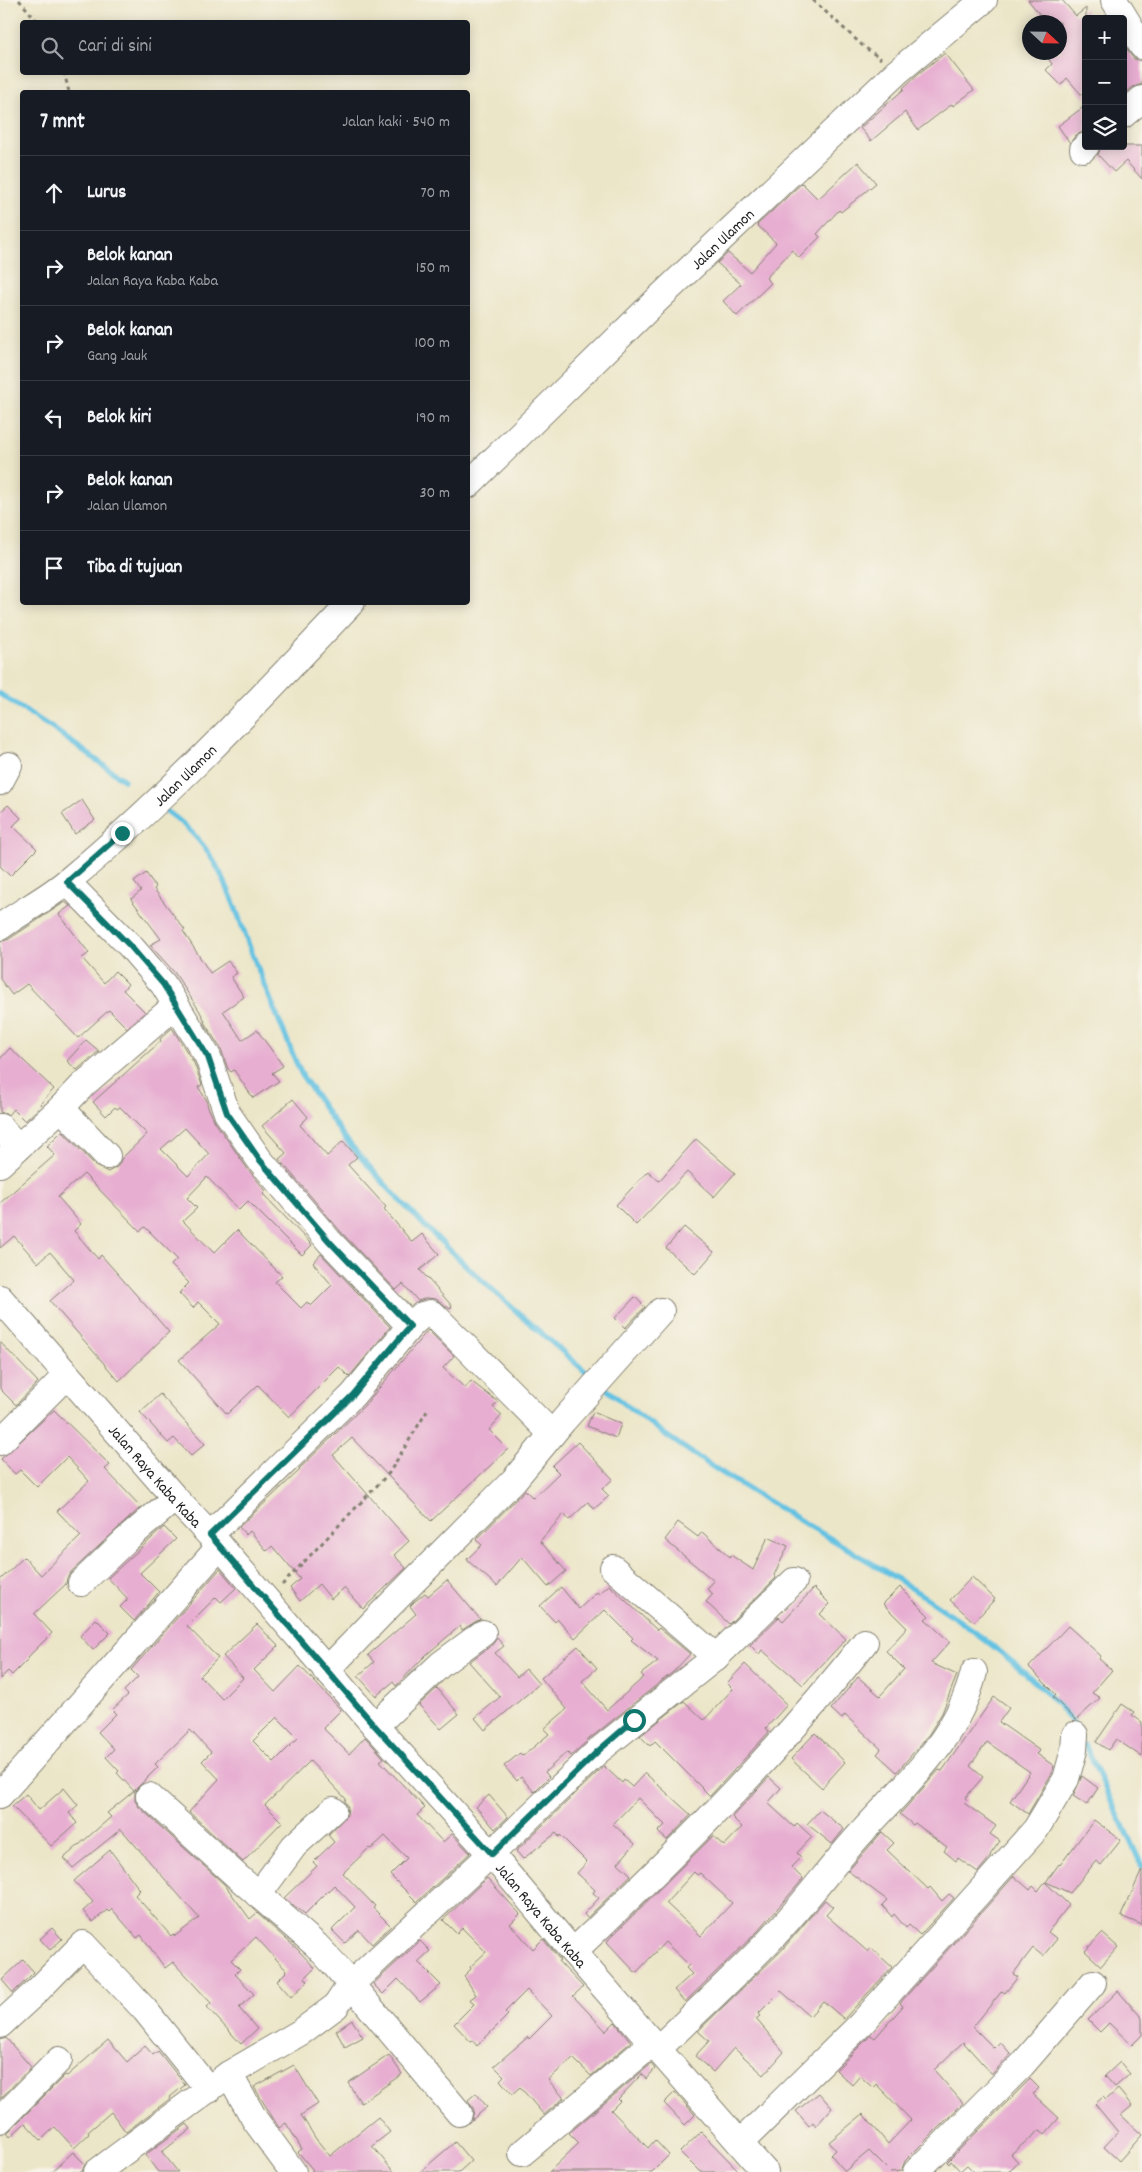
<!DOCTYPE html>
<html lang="id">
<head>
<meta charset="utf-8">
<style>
  :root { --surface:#171b24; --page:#242831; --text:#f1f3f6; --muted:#9ea1a6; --line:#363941 }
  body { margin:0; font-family:Dekko,sans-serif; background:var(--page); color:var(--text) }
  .controls { position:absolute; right:15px; top:15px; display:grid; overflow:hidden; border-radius:5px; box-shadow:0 2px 12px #0003 }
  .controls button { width:45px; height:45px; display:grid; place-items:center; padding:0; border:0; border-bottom:1px solid var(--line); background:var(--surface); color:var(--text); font:25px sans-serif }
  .compass { position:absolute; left:1022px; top:15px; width:45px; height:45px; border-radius:50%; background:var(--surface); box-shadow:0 2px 12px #0003; rotate:112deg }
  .stop { position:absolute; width:15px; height:15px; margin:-11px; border:4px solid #0f766e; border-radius:50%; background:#fff }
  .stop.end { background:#0f766e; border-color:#fff; box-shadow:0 1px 5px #0008 }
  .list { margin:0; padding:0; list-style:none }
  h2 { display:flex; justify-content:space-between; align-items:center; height:65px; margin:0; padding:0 20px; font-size:21px }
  h2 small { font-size:16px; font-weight:400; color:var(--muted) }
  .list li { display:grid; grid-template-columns:32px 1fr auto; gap:15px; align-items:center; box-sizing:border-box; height:75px; padding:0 20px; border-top:1px solid var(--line) }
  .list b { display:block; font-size:19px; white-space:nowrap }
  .list p { margin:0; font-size:16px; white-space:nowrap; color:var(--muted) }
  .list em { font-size:16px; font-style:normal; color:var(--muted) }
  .icon { flex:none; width:28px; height:28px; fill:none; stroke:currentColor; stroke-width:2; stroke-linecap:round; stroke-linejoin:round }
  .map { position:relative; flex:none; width:1142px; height:2172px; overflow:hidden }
  .search { position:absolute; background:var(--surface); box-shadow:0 2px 12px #0003; left:20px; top:20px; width:450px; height:55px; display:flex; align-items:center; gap:12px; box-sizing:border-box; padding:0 18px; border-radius:5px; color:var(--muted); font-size:19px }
  .panel { position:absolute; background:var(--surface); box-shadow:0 2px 12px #0003; left:20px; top:90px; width:450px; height:515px; border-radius:5px }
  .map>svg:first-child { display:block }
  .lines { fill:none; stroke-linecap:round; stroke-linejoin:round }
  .stream { stroke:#64c2e2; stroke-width:5.5 }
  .building { fill:#e7aed1; fill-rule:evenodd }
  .minor-casing { stroke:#848172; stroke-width:28 }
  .path { stroke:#848172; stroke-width:3; stroke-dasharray:4 4; stroke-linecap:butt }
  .minor { stroke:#fff; stroke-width:26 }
  .route { stroke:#0f766e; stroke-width:6 }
  .labels { text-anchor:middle; stroke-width:4; stroke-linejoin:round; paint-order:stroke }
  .street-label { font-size:16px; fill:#1c1c1c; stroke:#f7f3e8 }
</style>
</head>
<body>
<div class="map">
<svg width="1142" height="2172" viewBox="0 0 1142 2172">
  <rect width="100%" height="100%" fill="#f7f3e8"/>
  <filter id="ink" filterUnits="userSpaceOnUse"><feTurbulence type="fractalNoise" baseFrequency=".02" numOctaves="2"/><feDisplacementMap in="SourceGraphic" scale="10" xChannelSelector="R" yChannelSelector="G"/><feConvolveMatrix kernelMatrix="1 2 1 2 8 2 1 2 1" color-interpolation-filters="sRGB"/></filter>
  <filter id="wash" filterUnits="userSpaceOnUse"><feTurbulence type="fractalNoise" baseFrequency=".0096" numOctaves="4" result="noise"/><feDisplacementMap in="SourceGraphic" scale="20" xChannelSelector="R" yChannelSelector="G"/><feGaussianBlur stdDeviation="1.12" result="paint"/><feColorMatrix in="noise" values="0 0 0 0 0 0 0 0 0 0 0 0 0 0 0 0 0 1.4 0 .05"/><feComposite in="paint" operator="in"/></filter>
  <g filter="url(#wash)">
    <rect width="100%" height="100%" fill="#ece6c9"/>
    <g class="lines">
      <!-- stream -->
      <g class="stream">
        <polyline points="0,694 52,728 124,780"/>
        <path d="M162,808c54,35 67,82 88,140 11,29 23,58 35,87 6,14 11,29 18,42 15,21 29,45 45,65 73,88 158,161 244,235"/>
        <path d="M603,1386c77,66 166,116 252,167 57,34 111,69 161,112 22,19 44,39 60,62"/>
        <polyline points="1085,1745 1142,1866"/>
      </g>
    </g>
    <g id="blocks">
      <!-- building -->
      <g class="building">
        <polygon points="1028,0 1062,0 1076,16 1086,8 1086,100 1067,78 1061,85 1046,70 1052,64 1044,52 1060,52 1060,22 1046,22"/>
        <polygon points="1123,44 1134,59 1142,61 1142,84 1133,87 1123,95"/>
        <polygon points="945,53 974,90 953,106 952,104 918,130 905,112 871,141 860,128 904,89 903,88 919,73"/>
        <polygon points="1086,105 1086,131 1076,135 1070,143 1058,126"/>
        <polygon points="1101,146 1142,146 1142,179 1126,161 1114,172 1098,155"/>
        <polygon points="858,162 876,183 841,212 839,210 817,234 820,237 799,258 792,250 766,278 771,283 737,316 723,301 741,284 717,263 728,253 750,272 776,243 757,225 802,183 818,199"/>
        <polygon points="82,800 95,820 75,834 62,814"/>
        <polygon points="8,805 21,818 13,826 37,849 10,876 0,866 0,812"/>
        <polygon points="146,873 156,887 154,889 185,930 183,931 210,973 228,961 237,973 231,977 244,997 223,1011 242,1040 257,1030 283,1066 272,1073 279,1081 253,1098 234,1070 231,1072 228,1069 221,1049 204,1022 205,1021 199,1010 174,972 150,945 161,939 131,899 141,891 134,882"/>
        <polygon points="65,902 70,906 59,914 89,953 82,958 104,983 115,971 128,984 123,990 145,1012 127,1028 109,1010 78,1038 27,984 12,995 0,979 0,942 9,939"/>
        <path d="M172,1028l22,35 8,22 -4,2 8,12 2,8 7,15 32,46 19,23 -3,3 49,51 -10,10 -54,-54 -9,9 -32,-33 -20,21 10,10 -14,13 31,32 23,-23 45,46 -7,6 26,26 6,-6 4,4 21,-21 -19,-22 8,-9 69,73 -41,50 -10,-10 -50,50 -31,-32 -31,29 -48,-54 41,-36 -22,-22 -5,6 -14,-15 10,-10 -18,-18 6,-6 -32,-32 -5,4 -56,-57 -26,23 23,27 -7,7 24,28 3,-4 68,77 -50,49 -69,-80 24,-21 -24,-28 -12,11 -24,-27 -14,12v-45l55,-48 -8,-9 15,-15 34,35 12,6 10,-6 4,-8 25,-24 -27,-27 -3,2 -2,-2 -9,9 -13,-14 68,-61 -1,-2zM185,1128l24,26 -21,22 -27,-27z"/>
        <polygon points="86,1040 99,1051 77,1070 67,1061"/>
        <polygon points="10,1048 54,1089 40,1104 41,1106 25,1121 13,1109 8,1115 0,1112 0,1059"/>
        <polygon points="293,1099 308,1117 300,1125 327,1156 343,1141 357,1157 348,1165 386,1207 384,1209 412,1242 422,1234 439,1254 420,1270 452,1306 450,1309 436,1299 427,1298 418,1301 403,1284 396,1290 342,1233 279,1159 286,1153 262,1126"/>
        <polygon points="696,1139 735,1173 714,1197 687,1172 636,1225 616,1205 648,1171 659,1181"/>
        <polygon points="684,1227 714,1252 695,1274 666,1248"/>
        <polygon points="635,1297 645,1307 625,1328 615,1318"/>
        <polygon points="428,1330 454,1356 443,1368 465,1388 471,1381 498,1402 493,1407 502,1415 489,1430 508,1449 431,1521 352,1438 333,1455 409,1541 394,1555 406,1568 363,1609 344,1588 331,1599 319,1584 300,1601 290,1588 300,1579 272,1546 267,1551 250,1531 246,1535 239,1527 300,1470 299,1469 364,1406"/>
        <polygon points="0,1342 38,1382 16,1405 0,1389"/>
        <polygon points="160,1394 205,1444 191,1456 174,1438 168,1443 140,1412"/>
        <polygon points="54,1410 110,1465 105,1469 141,1507 71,1572 67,1578 66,1584 35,1613 35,1615 52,1633 28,1657 29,1658 12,1675 8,1671 0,1679 0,1580 24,1557 41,1575 81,1536 57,1511 89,1481 67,1457 37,1487 20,1470 15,1474 1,1459"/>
        <polygon points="593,1412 621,1424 616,1438 587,1426"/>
        <polygon points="578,1442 613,1479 602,1489 609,1496 594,1509 588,1502 569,1520 564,1514 540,1541 566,1571 548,1587 522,1557 497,1586 468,1561 467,1559 482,1545 476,1540 525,1490 533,1498 559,1473 552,1466"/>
        <polygon points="678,1522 698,1537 702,1532 730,1557 731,1555 753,1570 768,1537 788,1546 774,1575 776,1578 729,1624 706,1602 713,1594 707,1589 714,1581 665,1540"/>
        <polygon points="164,1527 176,1539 140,1573 159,1592 134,1621 120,1607 128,1599 108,1578"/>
        <path d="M220,1569l16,19 -15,14 -5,-5 -29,29 31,32 -18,18 22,23 21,-21 -20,-22 34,-32 21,22 -24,24 21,22 25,-26 41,44 -18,18 26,26 16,-17 19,21 -4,3 45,47 -8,7 26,27 9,-8 18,19 -53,49 -27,-27 17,-17 -22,-22 -14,13 -2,-1 -26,25 32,33 -2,2 18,18 -19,18 -13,-14 -14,13 -13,-13 23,-23 -21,-22 -29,29 -21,-16 33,-32 -4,-4 21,-20 -6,-7 19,-20 1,-8 -3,-6 1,-2 -36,-38 -45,44 17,17 -39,40 -54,-50 30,-33 -17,-18 9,-9 -21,-22 -35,34 3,3 -23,23v11l4,6 86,78 25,34 7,-6 40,36 18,19 -10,10 3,3 -17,16 -14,-16 10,-10 -31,-34 -25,23 9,9 -5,5 19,20 -15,14 18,21 -16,15 -34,-37 4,-4 -38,-41 -8,6 -24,-33 -4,3 -25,-29 -3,3 -2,-2 -14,12 -10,-11 10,-9 -19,-21 36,-31 30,40 -5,5 36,41 2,-2 2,2 24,-18 -78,-89 -48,39 -9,-10 47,-41 -4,-4 27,-22 -17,-18 2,-2 -13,-14 8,-8 -16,-17 18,-18 -4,-4 16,-15 -4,-4 14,-14 -7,-7zM277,1717l21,21 -24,24 -21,-21z"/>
        <polygon points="972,1577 995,1599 974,1622 950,1600"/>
        <polygon points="447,1580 480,1619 462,1630 460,1626 426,1655 396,1686 393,1682 376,1696 358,1676 374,1662 368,1655 416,1614 410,1606 414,1602 425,1593 428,1596"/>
        <polygon points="609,1585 657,1630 659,1628 690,1654 673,1672 589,1739 571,1756 567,1752 545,1772 549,1777 534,1792 521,1777 517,1781 504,1766 520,1753 523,1756 549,1734 544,1729 567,1709 541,1678 578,1646 597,1668 582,1681 607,1710 644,1677 641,1674 658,1661 631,1640 633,1638 605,1610 575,1638 558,1619 555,1622 540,1606 561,1587 579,1609 597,1592 599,1594"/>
        <polygon points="900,1587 929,1616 925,1619 950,1642 931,1663 957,1675 942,1713 929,1734 897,1772 877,1754 881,1749 845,1715 842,1719 831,1709 858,1677 880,1696 904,1669 886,1651 907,1628 883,1604"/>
        <polygon points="814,1588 830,1604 820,1614 846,1639 803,1685 762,1650 759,1654 750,1645 779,1617 783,1621"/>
        <polygon points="96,1619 110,1633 93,1650 80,1636"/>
        <polygon points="1068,1626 1101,1656 1099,1659 1112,1670 1092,1693 1100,1698 1076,1720 1053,1697 1056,1694 1029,1667"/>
        <polygon points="497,1638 504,1646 495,1653 517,1677 526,1669 539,1684 485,1730 475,1718 500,1697 469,1662 492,1645"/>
        <polygon points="745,1664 787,1705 766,1728 769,1732 710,1796 655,1741 650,1746 640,1736 684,1701 704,1720 733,1689 727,1683"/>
        <polygon points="437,1688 459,1714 441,1729 419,1705"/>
        <polygon points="994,1697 1009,1708 999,1722 1040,1751 1037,1754 1054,1766 1052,1773 1028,1814 1010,1801 1030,1772 987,1742 970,1766 983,1777 965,1798 967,1800 964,1803 996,1826 990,1834 1000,1841 990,1855 991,1856 978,1872 958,1858 956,1861 944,1851 947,1847 915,1823 913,1825 900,1814 939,1770 942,1771"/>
        <polygon points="1122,1704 1134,1712 1132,1715 1142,1722 1142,1757 1116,1739 1108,1750 1096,1742"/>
        <polygon points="815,1733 845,1762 822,1788 791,1759"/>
        <polygon points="604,1766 622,1783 624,1780 632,1787 645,1773 691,1815 667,1840 658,1832 665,1825 638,1798 613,1824 635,1844 618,1863 631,1875 587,1918 584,1914 599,1898 593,1893 595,1890 577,1873 587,1862 560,1835 559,1837 556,1833 523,1859 516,1851"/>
        <polygon points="1082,1776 1098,1788 1087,1805 1073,1796"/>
        <path d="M769,1777l12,11 -13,15 26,24 3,-4 15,14 -15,16 4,4 -10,10 12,12 -45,52 -73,71 -11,-12 18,-16 -6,-6 3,-3 -24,-23 -29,31 -29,-31 2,-3 104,-103 11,10 18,-19 -10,-10zM694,1872l3,3 3,-2 32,30 -31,33 -35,-33z"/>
        <polygon points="64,1788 78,1805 69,1813 77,1823 51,1846 12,1806 26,1794 39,1810"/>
        <polygon points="489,1795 508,1817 495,1829 476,1807"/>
        <polygon points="820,1810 844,1829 832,1844 807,1824"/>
        <polygon points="1094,1820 1121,1840 1101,1865 1096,1861 1070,1893 1046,1882 1059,1864 1060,1865"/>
        <polygon points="882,1832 894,1843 887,1850 928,1889 930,1887 942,1901 949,1894 954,1898 920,1935 909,1925 906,1928 894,1914 892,1917 882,1905 887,1900 848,1871"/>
        <polygon points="1142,1870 1142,1925 1121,1916"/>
        <polygon points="1014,1876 1030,1890 1033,1886 1038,1891 1045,1882 1069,1905 1048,1932 1057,1939 1043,1956 1033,1948 1013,1974 1018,1977 1005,1993 1002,1991 973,2027 994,2048 1000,2042 1011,2054 992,2074 963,2042 934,2070 963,2103 905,2161 901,2171 890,2172 869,2151 845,2171 831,2155 836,2150 829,2142 863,2114 888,2144 911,2120 876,2084 873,2088 860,2076 852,2085 836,2070 871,2035 875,2038 903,2006 900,2003"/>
        <polygon points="487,1878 520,1914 510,1924 533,1949 543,1939 560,1960 558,1961 583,1987 573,1996 606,2031 615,2022 631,2042 591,2076 573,2058 548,2080 564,2098 544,2115 520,2087 512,2094 500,2080 504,2076 494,2066 528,2037 529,2039 552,2016 527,1990 505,2012 508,2015 477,2046 473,2041 471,2042 454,2024 474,2004 469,2000 476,1995 464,1976 471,1969 470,1967 486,1952 462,1928 457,1934 443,1920"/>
        <polygon points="825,1900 833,1907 826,1915 868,1952 871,1948 892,1967 844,2019 823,2001 810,2016 781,1991 758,2014 760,2016 756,2019 784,2052 764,2075 734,2048 713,2072 695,2056 709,2041 698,2031 780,1952"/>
        <polygon points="52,1928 62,1939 50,1950 40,1939"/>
        <polygon points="1102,1933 1118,1947 1101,1966 1085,1951"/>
        <polygon points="420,1941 430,1951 418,1962 441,1985 420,2002 398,1979 383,1994 373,1984"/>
        <polygon points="23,1960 34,1972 13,1993 2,1980"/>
        <polygon points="1118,1991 1142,2018 1142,2035 1132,2045 1109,2023 1100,2032 1088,2020"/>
        <polygon points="352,2020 363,2037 345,2047 336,2031"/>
        <polygon points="6,2038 31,2067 0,2099 0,2040"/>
        <polygon points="108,2040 127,2062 145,2046 153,2055 158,2051 185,2085 170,2097 171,2098 126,2132 111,2112 88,2132 89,2134 74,2148 55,2127 41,2140 25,2123 10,2137 7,2133 65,2075 67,2076"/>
        <polygon points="389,2055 402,2074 361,2103 348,2083"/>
        <polygon points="1120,2062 1130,2074 1115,2087 1105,2076"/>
        <polygon points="651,2064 655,2069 646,2079 642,2074 618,2099 620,2101 611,2110 648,2148 655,2140 669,2155 652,2172 549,2172 579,2143 569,2133"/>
        <polygon points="294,2065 318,2104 301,2115 316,2139 330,2156 378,2117 390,2132 372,2146 394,2172 311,2172 313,2170 298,2152 302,2149 286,2123 279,2128 254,2087"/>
        <polygon points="1030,2079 1039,2088 1033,2094 1059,2118 1045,2134 1040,2130 1011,2154 1018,2162 1008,2172 974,2172 967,2165 960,2171 951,2161 949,2164 947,2162"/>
        <polygon points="1118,2089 1132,2106 1121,2115 1142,2135 1119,2161 1104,2147 1118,2132 1095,2104 1103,2097 1106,2100"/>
        <polygon points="675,2092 695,2115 685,2125 664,2103"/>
        <polygon points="476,2093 487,2107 472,2120 474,2110 468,2100"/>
        <polygon points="819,2093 832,2108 816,2126 813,2122 809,2126 796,2111"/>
        <polygon points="187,2124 191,2129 162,2152 178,2172 158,2172 145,2155"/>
        <polygon points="701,2132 740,2172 700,2172 680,2152"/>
        <polygon points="455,2142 471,2161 459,2172 420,2172"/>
        <polygon points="73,2152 85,2164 82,2172 51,2172"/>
      </g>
    </g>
  </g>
  <g filter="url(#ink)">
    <use href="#blocks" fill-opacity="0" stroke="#848172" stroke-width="1"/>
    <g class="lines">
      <!-- minor casing -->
      <g class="minor-casing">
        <g id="minor">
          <polyline points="1114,0 1142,46"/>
          <polyline points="1123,115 1142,99"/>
          <polyline points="1083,149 1086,146"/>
          <path id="s1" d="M468,485l189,-185 240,-228 87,-72"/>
          <polyline points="0,782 9,765"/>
          <polyline points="67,882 131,947 163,984 208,1057 227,1113 259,1159 329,1241 410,1326"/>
          <path id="s2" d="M0,927c22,-16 48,-29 69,-47 102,-85 192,-182 283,-278"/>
          <polyline points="61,1108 107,1156"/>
          <polyline points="0,1127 18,1147"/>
          <polyline points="0,1164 61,1108 84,1084 176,1005"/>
          <path id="s3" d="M0,1298l175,200 45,48 155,180 116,128 82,98 192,220"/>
          <polyline points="0,1442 67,1375"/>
          <polyline points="210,1535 353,1395 410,1326 422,1315 430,1313 434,1315 552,1434"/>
          <polyline points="613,1568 716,1657"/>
          <polyline points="81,1583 126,1540 175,1498"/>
          <polyline points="326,1671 388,1607 514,1480 563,1421 661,1311"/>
          <polyline points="375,1726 441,1664 483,1633"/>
          <polyline points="0,1795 220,1546"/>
          <polyline points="149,1796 239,1878 316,1945 333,1963 459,2113"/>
          <polyline points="258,1895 294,1846 333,1810"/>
          <path d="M573,1952c103,-98 204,-198 292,-310"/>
          <polyline points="0,2025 38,1990 83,1944 145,2010 209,2090"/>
          <path d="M658,2049c37,-36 75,-71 111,-108 31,-32 57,-68 86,-101 46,-52 102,-98 119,-168"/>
          <polyline points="229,2074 255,2120 293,2172"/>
          <polyline points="0,2120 59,2060"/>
          <polyline points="740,2143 861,2024 1036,1829 1066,1779 1074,1750 1075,1735"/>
          <polyline points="522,2153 653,2043"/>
          <polyline points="97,2172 229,2074 301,2032 336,2006 350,1985 491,1854 598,1751 716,1657 794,1581"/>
          <polyline points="916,2172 1022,2065 1093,1983"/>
        </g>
      </g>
      <!-- path -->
      <g class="path">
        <polyline points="19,0 38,22"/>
        <polyline points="813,0 863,46 881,59"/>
        <polyline points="64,72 69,92"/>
        <polyline points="282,1585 389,1473 429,1408"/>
      </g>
      <!-- minor -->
      <use href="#minor" class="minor"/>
    </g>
  </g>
  <g class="lines" filter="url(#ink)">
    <!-- route -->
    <polyline class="route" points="122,833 67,882 131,947 163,984 208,1057 227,1113 259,1159 329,1241 410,1326 353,1395 210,1535 375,1726 492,1854 598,1751 634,1720"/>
  </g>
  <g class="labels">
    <!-- street labels -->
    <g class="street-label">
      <text dy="6" stroke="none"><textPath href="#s1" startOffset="354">Jalan Ulamon</textPath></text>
      <text dy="6" stroke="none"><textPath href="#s2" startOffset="240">Jalan Ulamon</textPath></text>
      <text dy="6" stroke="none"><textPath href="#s3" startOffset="236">Jalan Raya Kaba Kaba</textPath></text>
      <text dy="6" stroke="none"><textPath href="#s3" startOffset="821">Jalan Raya Kaba Kaba</textPath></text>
    </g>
  </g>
</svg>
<div class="controls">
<button>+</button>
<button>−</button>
<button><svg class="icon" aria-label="layers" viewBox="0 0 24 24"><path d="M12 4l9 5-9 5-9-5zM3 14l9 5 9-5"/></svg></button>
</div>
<svg class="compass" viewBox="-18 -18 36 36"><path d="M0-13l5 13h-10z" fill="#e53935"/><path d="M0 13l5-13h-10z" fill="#9ea1a6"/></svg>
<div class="stop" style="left:634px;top:1720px"></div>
<div class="stop end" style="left:122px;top:833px"></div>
<div class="search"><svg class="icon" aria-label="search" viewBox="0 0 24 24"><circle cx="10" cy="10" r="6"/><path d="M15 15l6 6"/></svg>Cari di sini</div>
<section class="panel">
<h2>7 mnt<small>Jalan kaki · 540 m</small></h2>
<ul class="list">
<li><svg class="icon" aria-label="ahead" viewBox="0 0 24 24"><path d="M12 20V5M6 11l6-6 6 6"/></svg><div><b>Lurus</b></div><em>70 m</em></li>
<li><svg class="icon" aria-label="right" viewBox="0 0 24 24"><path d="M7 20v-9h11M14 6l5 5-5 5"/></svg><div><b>Belok kanan</b><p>Jalan Raya Kaba Kaba</p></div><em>150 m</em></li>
<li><svg class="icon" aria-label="right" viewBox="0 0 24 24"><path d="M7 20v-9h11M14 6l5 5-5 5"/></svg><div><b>Belok kanan</b><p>Gang Jauk</p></div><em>100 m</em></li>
<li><svg class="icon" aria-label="left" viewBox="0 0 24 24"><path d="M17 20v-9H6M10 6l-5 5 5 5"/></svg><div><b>Belok kiri</b></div><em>190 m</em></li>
<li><svg class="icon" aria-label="right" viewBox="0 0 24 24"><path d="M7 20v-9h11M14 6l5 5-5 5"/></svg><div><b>Belok kanan</b><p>Jalan Ulamon</p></div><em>30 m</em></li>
<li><svg class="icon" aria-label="arrive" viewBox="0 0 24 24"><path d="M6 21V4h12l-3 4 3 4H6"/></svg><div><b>Tiba di tujuan</b></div></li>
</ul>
</section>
</div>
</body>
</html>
